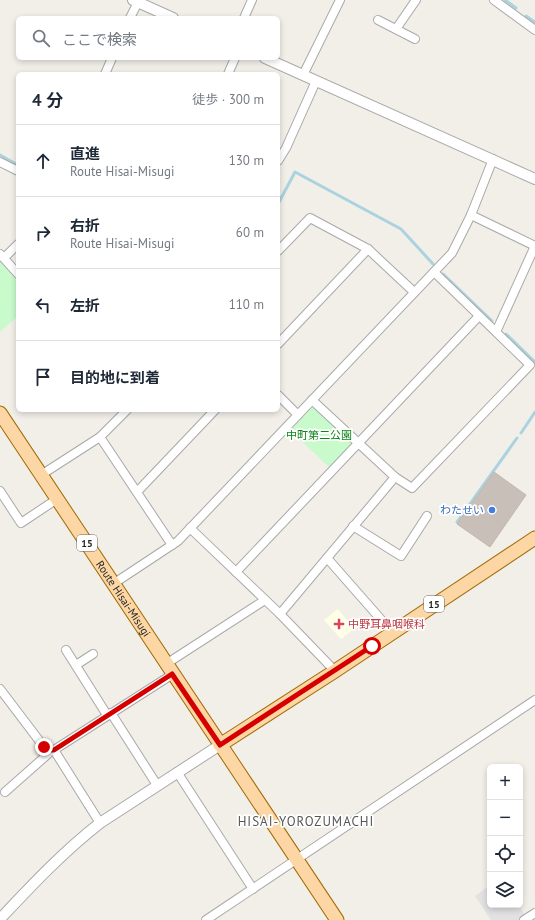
<!DOCTYPE html>
<html lang="ja">
<head>
<meta charset="utf-8">
<style>
  :root { --surface:#fff; --page:#f6f6f7; --text:#1f2937; --muted:#747a83; --line:#e0e1e3 }
  body { margin:0; font-family:"PT Sans","Noto Sans JP",sans-serif; background:var(--page); color:var(--text) }
  .controls { position:absolute; right:12px; bottom:12px; display:grid; overflow:hidden; border-radius:6px; box-shadow:0 2px 6px #0003 }
  .controls button { width:36px; height:36px; display:grid; place-items:center; padding:0; border:0; border-bottom:1px solid var(--line); background:var(--surface); color:var(--text); font:20px sans-serif }
  .stop { position:absolute; width:12px; height:12px; margin:-9px; border:3px solid #d40000; border-radius:50%; background:#fff }
  .stop.end { background:#d40000; border-color:#fff; box-shadow:0 1px 4px #0008 }
  .list { margin:0; padding:0; list-style:none }
  h2 { display:flex; justify-content:space-between; align-items:center; height:52px; margin:0; padding:0 16px; font-size:17px }
  h2 small { font-size:13px; font-weight:400; color:var(--muted) }
  .list li { display:grid; grid-template-columns:26px 1fr auto; gap:12px; align-items:center; box-sizing:border-box; height:72px; padding:0 16px; border-top:1px solid var(--line) }
  .list b { display:block; font-size:15px; white-space:nowrap }
  .list p { margin:0; font-size:13px; white-space:nowrap; color:var(--muted) }
  .list em { font-size:13px; font-style:normal; color:var(--muted) }
  .icon { flex:none; width:22px; height:22px; fill:none; stroke:currentColor; stroke-width:2; stroke-linecap:round; stroke-linejoin:round }
  .map { position:relative; flex:none; width:535px; height:920px; overflow:hidden }
  .search { position:absolute; background:var(--surface); box-shadow:0 2px 6px #0003; left:16px; top:16px; width:264px; height:44px; display:flex; align-items:center; gap:10px; box-sizing:border-box; padding:0 14px; border-radius:6px; color:var(--muted); font-size:15px }
  .panel { position:absolute; background:var(--surface); box-shadow:0 2px 6px #0003; left:16px; top:72px; width:264px; height:340px; border-radius:6px }
  .map>svg:first-child { display:block }
  .education { fill:#ffffe5 }
  .park { fill:#c8facc }
  .parking { fill:#e2e2e2 }
  .lines { fill:none; stroke-linecap:round; stroke-linejoin:round }
  .stream { stroke:#aad3df; stroke-width:3 }
  .building { fill:#c7bfb8; stroke:#c4b6ab }
  .minor-casing { stroke:#a9a9a9; stroke-width:10 }
  .tertiary-casing { stroke:#a9a9a9; stroke-width:12 }
  .primary-casing { stroke:#a06b00; stroke-width:15 }
  .minor { stroke:#fff; stroke-width:8 }
  .tertiary { stroke:#fff; stroke-width:10 }
  .primary { stroke:#fcd6a4; stroke-width:13 }
  .route { stroke:#d40000; stroke-width:5 }
  .shop-dot { fill:#3f7fe0; stroke:#fff; stroke-width:1.5 }
  .health-dot { fill:#e0444e; stroke:#fff; stroke-width:1.5 }
  .labels { text-anchor:middle; stroke-width:3.5; stroke-linejoin:round; paint-order:stroke }
  .shield { fill:#fff; stroke:#646464; stroke-width:1 }
  .shield-label { font-size:10px; font-weight:bold; fill:#222 }
  .park-label { font-size:11px; fill:#0c8416; stroke:#fff }
  .shop-label { font-size:11px; fill:#366cbe; stroke:#fff; text-anchor:end }
  .street-label { font-size:11px; fill:#222; stroke:#fff }
  .health-label { font-size:11px; fill:#be3a42; stroke:#fff; text-anchor:start }
  .quarter-label { font-size:13px; letter-spacing:1px; fill:#555; stroke:#fff }
</style>
</head>
<body>
<div class="map">
<svg width="535" height="920" viewBox="0 0 535 920">
  <rect width="100%" height="100%" fill="#f2efe9"/>
  <!-- education -->
  <polygon class="education" points="338,609 354,629 341,639 324,620"/>
  <!-- park -->
  <g class="park">
    <polygon points="0,260 18,281 18,316 0,332"/>
    <polygon points="314,407 350,441 351,445 330,468 289,429 310,408"/>
  </g>
  <!-- parking -->
  <polygon class="parking" points="490,885 490,905 519,905 526,917 521,920 491,920 475,896"/>
  <g class="lines">
    <!-- stream -->
    <g class="stream">
      <polyline points="505,0 516,8"/>
      <polyline points="526,16 535,22"/>
      <polyline points="0,155 18,165"/>
      <polyline points="278,204 295,172 401,229 433,264"/>
      <polyline points="443,274 492,321"/>
      <polyline points="506,334 535,362"/>
      <polyline points="521,433 535,412"/>
      <polyline points="457,522 517,438"/>
    </g>
  </g>
  <!-- building -->
  <polygon class="building" points="494,472 526,495 490,547 457,524"/>
  <g class="lines">
    <!-- minor casing -->
    <g class="minor-casing">
      <g id="minor">
        <polyline points="494,0 535,30"/>
        <polyline points="130,18 138,2"/>
        <polyline points="244,18 252,0"/>
        <polyline points="378,20 415,39"/>
        <polyline points="396,29 416,0"/>
        <polyline points="105,74 112,58"/>
        <polyline points="228,74 235,58"/>
        <polyline points="303,75 340,0"/>
        <polyline points="278,161 286,148 316,81"/>
        <polyline points="0,162 18,171"/>
        <polyline points="278,251 310,218 368,249 414,292"/>
        <polyline points="0,254 18,274"/>
        <polyline points="4,258 18,244"/>
        <polyline points="434,272 496,332"/>
        <polyline points="278,344 368,249"/>
        <polyline points="278,395 298,415"/>
        <polyline points="312,400 395,477 412,488 530,365 496,332 535,246 471,215"/>
        <polyline points="100,437 172,545"/>
        <polyline points="41,475 100,437 127,410"/>
        <polyline points="0,491 21,523 57,499"/>
        <polyline points="137,492 215,410"/>
        <polyline points="353,526 401,556 427,516"/>
        <polyline points="190,528 280,614 335,671"/>
        <polyline points="327,558 392,632"/>
        <polyline points="236,572 479,316"/>
        <polyline points="113,584 178,541 452,253 471,215 493,159"/>
        <polyline points="280,614 395,477"/>
        <polyline points="66,650 107,715"/>
        <polyline points="166,664 265,600"/>
        <polyline points="76,665 93,654"/>
        <polyline points="0,689 44,747 48,750 54,750 173,674"/>
        <polyline points="111,713 157,785"/>
        <polyline points="54,750 100,823"/>
        <polyline points="177,772 253,889"/>
        <polyline points="5,792 48,754 50,750"/>
        <polyline points="206,920 535,700"/>
        <polyline points="524,920 535,913"/>
      </g>
    </g>
    <!-- tertiary casing -->
    <g class="tertiary-casing">
      <g id="tertiary">
        <polyline points="133,0 173,18"/>
        <polyline points="265,58 535,179"/>
        <path d="M0,919c32,-34 63,-67 100,-96l120,-78"/>
      </g>
    </g>
    <!-- primary casing -->
    <g class="primary-casing">
      <g id="primary">
        <path id="s1" d="M0,413l337,507"/>
        <polyline points="220,745 335,671 535,538"/>
      </g>
    </g>
    <!-- minor -->
    <use href="#minor" class="minor"/>
    <!-- tertiary -->
    <use href="#tertiary" class="tertiary"/>
    <!-- primary -->
    <use href="#primary" class="primary"/>
  </g>
  <g class="lines">
    <!-- route -->
    <polyline class="route" points="44,747 48,750 54,750 172,674 220,745 372,646"/>
  </g>
  <!-- markers -->
  <circle class="shop-dot" cx="492" cy="510" r="4"/>
  <path class="health-dot" d="M337 618h4v4h4v4h-4v4h-4v-4h-4v-4h4z"/>
  <g class="labels">
    <!-- shield labels -->
    <g class="shield">
      <rect x="77" y="535" width="20" height="16" rx="3"/>
      <rect x="424" y="596" width="20" height="16" rx="3"/>
    </g>
    <g class="shield-label">
      <text x="87" y="547">15</text>
      <text x="434" y="608">15</text>
    </g>
    <!-- park labels -->
    <g class="park-label">
      <text x="319" y="439">中町第二公園</text>
    </g>
    <!-- shop labels -->
    <g class="shop-label">
      <text x="484" y="514">わたせい</text>
    </g>
    <!-- street labels -->
    <g class="street-label">
      <text dy="4" stroke="none"><textPath href="#s1" startOffset="223">Route Hisai-Misugi</textPath></text>
    </g>
    <!-- health labels -->
    <g class="health-label">
      <text x="348" y="628">中野耳鼻咽喉科</text>
    </g>
    <!-- quarter labels -->
    <g class="quarter-label">
      <text x="306" y="826">HISAI-YOROZUMACHI</text>
    </g>
  </g>
</svg>
<div class="controls">
<button>+</button>
<button>−</button>
<button><svg class="icon" aria-label="locate" viewBox="0 0 24 24"><circle cx="12" cy="12" r="6"/><path d="M12 2v4M12 18v4M2 12h4M18 12h4"/></svg></button>
<button><svg class="icon" aria-label="layers" viewBox="0 0 24 24"><path d="M12 4l9 5-9 5-9-5zM3 14l9 5 9-5"/></svg></button>
</div>
<div class="stop" style="left:372px;top:646px"></div>
<div class="stop end" style="left:44px;top:747px"></div>
<div class="search"><svg class="icon" aria-label="search" viewBox="0 0 24 24"><circle cx="10" cy="10" r="6"/><path d="M15 15l6 6"/></svg>ここで検索</div>
<section class="panel">
<h2>4 分<small>徒歩 · 300 m</small></h2>
<ul class="list">
<li><svg class="icon" aria-label="ahead" viewBox="0 0 24 24"><path d="M12 20V5M6 11l6-6 6 6"/></svg><div><b>直進</b><p>Route Hisai-Misugi</p></div><em>130 m</em></li>
<li><svg class="icon" aria-label="right" viewBox="0 0 24 24"><path d="M7 20v-9h11M14 6l5 5-5 5"/></svg><div><b>右折</b><p>Route Hisai-Misugi</p></div><em>60 m</em></li>
<li><svg class="icon" aria-label="left" viewBox="0 0 24 24"><path d="M17 20v-9H6M10 6l-5 5 5 5"/></svg><div><b>左折</b></div><em>110 m</em></li>
<li><svg class="icon" aria-label="arrive" viewBox="0 0 24 24"><path d="M6 21V4h12l-3 4 3 4H6"/></svg><div><b>目的地に到着</b></div></li>
</ul>
</section>
</div>
</body>
</html>
